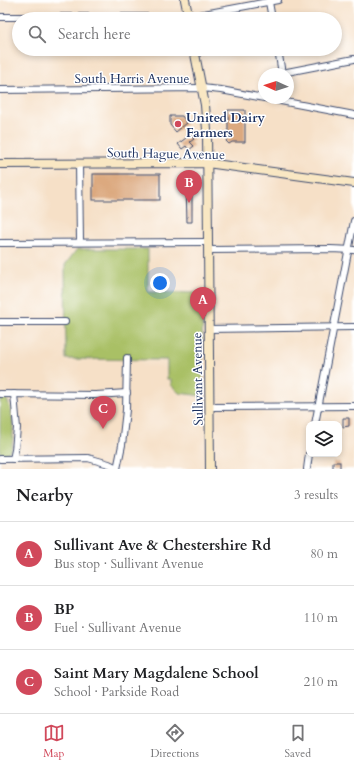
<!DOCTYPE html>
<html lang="en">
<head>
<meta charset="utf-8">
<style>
  :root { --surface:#fff; --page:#f6f6f6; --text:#202124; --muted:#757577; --line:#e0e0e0; --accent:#d1495b }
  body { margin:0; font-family:Cardo,serif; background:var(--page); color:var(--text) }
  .controls { position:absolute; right:12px; bottom:12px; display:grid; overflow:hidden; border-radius:8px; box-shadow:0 2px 6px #0003 }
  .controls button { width:36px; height:36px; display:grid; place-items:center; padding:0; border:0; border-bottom:1px solid var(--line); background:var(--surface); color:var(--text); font:20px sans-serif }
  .compass { position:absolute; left:258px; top:68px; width:36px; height:36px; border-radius:50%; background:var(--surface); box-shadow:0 2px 6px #0003; rotate:273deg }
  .you { position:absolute; left:160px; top:283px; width:14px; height:14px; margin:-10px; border:3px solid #fff; border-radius:50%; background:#1a73e8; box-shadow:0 0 0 6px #1a73e833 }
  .badge { display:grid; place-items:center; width:26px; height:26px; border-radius:50%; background:var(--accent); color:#fff; font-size:13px; font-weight:700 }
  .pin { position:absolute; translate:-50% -33px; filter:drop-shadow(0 1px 2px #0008) }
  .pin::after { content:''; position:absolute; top:21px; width:14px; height:12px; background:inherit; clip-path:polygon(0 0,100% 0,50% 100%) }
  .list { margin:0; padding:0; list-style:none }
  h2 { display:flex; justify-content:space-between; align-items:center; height:52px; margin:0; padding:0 16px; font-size:17px }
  h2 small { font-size:13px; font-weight:400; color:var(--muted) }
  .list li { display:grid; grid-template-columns:26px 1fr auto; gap:12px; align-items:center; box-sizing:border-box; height:64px; padding:0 16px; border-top:1px solid var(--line) }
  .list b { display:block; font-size:15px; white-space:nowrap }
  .list p { margin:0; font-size:13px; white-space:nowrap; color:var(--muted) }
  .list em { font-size:13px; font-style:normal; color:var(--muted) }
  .icon { flex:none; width:22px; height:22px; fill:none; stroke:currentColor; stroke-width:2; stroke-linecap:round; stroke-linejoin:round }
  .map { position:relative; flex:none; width:354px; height:469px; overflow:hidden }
  .search { position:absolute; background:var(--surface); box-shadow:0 2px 6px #0003; left:12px; right:12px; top:12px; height:44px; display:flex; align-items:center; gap:10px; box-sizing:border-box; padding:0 14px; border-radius:22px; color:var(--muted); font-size:15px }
  .sheet { height:244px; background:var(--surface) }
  nav { display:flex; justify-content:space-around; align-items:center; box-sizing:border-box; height:56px; border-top:1px solid var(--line); background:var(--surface); font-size:11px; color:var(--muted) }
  nav a { display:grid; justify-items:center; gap:2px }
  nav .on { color:var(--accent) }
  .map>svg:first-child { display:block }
  .green { fill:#a9c065; stroke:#627862 }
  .building { fill:#dca97f }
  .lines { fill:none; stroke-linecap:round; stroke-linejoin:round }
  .street-casing { stroke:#3c4a6e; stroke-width:8 }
  .secondary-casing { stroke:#3c4a6e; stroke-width:10 }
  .street { stroke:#fff; stroke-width:6 }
  .secondary { stroke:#f9e7c3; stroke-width:8 }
  .poi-dot { fill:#d1495b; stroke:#fff; stroke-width:1.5 }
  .labels { text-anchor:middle; stroke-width:3; stroke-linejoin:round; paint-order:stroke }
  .street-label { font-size:13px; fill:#1b2f5e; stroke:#fff }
  .poi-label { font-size:13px; font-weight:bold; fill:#1b2f5e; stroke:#fff; text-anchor:start }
</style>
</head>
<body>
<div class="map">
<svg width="354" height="469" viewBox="0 0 354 469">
  <rect width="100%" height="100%" fill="#fff"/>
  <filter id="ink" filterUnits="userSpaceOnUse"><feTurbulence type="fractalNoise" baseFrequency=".025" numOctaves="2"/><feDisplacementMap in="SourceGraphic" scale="8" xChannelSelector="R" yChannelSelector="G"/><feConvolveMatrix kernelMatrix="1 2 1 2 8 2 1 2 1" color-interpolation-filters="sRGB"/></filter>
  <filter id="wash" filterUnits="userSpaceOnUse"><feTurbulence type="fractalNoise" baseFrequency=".012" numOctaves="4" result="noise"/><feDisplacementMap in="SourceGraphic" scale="16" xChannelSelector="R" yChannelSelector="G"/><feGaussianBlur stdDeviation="0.9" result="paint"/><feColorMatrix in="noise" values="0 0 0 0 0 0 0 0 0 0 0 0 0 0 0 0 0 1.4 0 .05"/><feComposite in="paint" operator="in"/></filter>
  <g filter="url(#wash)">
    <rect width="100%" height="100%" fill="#f6e0c7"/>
    <!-- green -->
    <g class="green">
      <polygon points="77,249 148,249 148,292 202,293 203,396 179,393 171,385 171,379 167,379 167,360 66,359 65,265"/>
      <path d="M0,398c3,0 6,0 8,4 5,8 7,38 3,47 -3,5 -7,6 -11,6z"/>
    </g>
    <g id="blocks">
      <!-- building -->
      <g class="building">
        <polygon points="228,110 245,110 245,142 232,142 229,144 226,141 228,138"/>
        <polygon points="170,116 182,116 187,123 176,132 170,125"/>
        <polygon points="190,135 194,139 190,142 194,146 189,150 186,146 182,149 178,144"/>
        <rect x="93" y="174" width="67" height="26"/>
        <polygon points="186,184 192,184 192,222 187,222"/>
        <polygon points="343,418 349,418 349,426 343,427"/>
        <rect x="333" y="462" width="7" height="7"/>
      </g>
    </g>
  </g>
  <g filter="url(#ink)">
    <use href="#blocks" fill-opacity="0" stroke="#3c4a6e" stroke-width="1"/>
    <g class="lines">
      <!-- street casing -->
      <g class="street-casing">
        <g id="street">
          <polyline points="269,2 272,19"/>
          <polyline points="0,17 188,17 278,0"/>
          <polyline points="278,49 282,74"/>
          <polyline points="282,73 354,59"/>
          <polyline points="0,90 202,88 221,90 264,98"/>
          <polyline points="265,98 354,115"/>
          <polyline points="79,163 80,242"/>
          <polyline points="0,243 207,242"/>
          <polyline points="208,250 330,249 354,250"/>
          <polyline points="0,322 65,322"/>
          <polyline points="208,329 354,327"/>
          <polyline points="0,394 96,395 127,393"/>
          <polyline points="209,407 354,406"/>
          <polyline points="315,424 354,221"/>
          <polyline points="0,459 88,458 109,464 117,468"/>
          <polyline points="13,459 15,450 17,428 14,394"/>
          <polyline points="117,469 122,445 126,410 127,358"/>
          <polyline points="307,469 309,454"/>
        </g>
      </g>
      <!-- secondary casing -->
      <g class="secondary-casing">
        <g id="secondary">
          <polyline points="185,0 189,19"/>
          <polyline points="194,49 205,105 207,130 210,469"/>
          <polyline points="0,164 207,163 354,183"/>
        </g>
      </g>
      <!-- street -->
      <use href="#street" class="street"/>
      <!-- secondary -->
      <use href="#secondary" class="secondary"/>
    </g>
  </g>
  <!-- markers -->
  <circle class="poi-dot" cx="178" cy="124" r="4"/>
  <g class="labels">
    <!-- street labels -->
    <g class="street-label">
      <text x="132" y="83">South Harris Avenue</text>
      <text transform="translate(166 153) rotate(1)" y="5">South Hague Avenue</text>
      <text transform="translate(197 379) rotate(-91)" y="5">Sullivant Avenue</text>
    </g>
    <!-- poi labels -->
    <g class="poi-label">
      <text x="186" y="122">United Dairy<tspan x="186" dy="15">Farmers</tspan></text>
    </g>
  </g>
</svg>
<div class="controls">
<button><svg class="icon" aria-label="layers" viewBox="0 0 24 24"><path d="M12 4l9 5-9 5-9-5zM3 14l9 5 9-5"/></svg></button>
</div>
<svg class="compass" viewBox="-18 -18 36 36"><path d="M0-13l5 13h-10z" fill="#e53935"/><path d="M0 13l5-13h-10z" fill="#757577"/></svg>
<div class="you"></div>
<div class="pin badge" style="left:203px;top:320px">A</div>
<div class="pin badge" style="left:189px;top:203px">B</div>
<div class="pin badge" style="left:103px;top:429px">C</div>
<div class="search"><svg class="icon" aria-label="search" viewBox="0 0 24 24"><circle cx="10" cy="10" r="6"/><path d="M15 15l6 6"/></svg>Search here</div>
</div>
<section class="sheet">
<h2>Nearby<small>3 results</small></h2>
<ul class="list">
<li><span class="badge">A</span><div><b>Sullivant Ave &amp; Chestershire Rd</b><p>Bus stop · Sullivant Avenue</p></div><em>80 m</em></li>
<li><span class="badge">B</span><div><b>BP</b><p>Fuel · Sullivant Avenue</p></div><em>110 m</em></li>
<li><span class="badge">C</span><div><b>Saint Mary Magdalene School</b><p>School · Parkside Road</p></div><em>210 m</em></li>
</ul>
</section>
<nav>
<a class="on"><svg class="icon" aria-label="map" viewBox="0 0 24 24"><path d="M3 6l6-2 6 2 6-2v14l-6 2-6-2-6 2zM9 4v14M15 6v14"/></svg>Map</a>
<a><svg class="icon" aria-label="directions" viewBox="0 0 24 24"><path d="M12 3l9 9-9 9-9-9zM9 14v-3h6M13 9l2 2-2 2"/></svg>Directions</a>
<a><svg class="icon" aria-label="saved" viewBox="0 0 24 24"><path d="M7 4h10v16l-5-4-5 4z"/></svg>Saved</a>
</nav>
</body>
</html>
